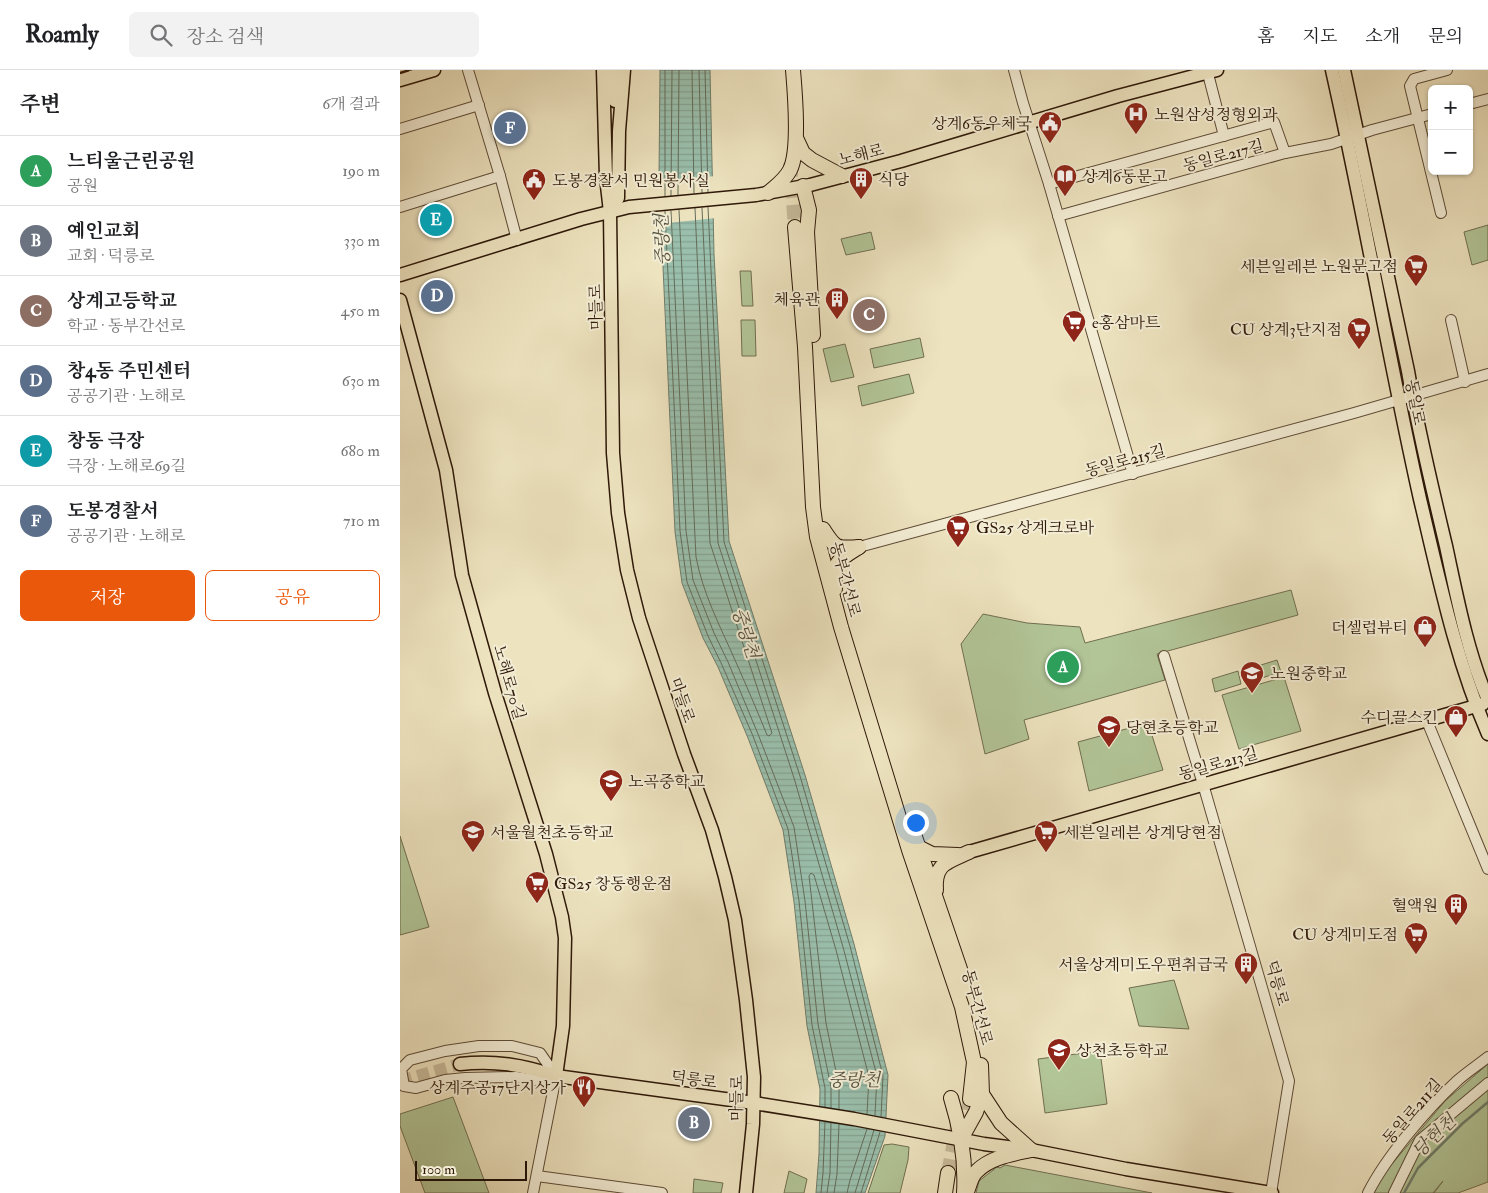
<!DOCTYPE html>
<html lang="ko">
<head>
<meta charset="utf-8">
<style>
  :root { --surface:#fff; --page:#f2f2f2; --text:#202124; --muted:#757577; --line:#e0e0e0; --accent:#ea580c }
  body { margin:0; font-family:"IM FELL Double Pica","Noto Serif KR",serif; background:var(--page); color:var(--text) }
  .controls { position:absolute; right:15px; top:15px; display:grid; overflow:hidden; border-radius:8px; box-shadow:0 1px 4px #0004 }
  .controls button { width:45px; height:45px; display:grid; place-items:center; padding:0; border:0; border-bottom:1px solid var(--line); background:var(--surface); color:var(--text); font:25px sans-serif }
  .scale { position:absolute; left:15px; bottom:12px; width:112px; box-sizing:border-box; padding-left:5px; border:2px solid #2e1808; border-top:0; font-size:14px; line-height:18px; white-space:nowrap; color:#2e1808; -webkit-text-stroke:4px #f3edd5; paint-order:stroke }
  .you { position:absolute; left:515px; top:752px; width:18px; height:18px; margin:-12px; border:4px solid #fff; border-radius:50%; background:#1a73e8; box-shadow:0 0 0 8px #1a73e833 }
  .badge { display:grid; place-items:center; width:32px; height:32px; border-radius:50%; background:var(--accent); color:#fff; font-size:16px; font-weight:700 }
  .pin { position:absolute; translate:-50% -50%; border:2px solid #fff; box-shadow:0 1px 5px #0006 }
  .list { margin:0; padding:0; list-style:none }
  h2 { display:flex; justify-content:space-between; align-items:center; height:65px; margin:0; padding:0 20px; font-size:21px }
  h2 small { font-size:16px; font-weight:400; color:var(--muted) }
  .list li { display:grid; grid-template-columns:32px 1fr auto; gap:15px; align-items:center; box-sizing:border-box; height:70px; padding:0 20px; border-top:1px solid var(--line) }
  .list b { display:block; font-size:19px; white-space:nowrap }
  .list p { margin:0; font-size:16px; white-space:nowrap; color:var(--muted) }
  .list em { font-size:16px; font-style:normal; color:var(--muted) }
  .actions { display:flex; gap:10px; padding:15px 20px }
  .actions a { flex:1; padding:11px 0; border:1px solid var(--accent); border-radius:8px; text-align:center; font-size:18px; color:var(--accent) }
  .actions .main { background:var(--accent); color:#fff }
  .icon { flex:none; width:28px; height:28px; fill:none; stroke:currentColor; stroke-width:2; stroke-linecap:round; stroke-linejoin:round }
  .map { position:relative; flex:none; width:1088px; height:1123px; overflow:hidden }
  header { display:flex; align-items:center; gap:30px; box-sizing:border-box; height:70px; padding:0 25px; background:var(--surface); border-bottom:1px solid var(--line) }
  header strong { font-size:24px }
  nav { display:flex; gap:28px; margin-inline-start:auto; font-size:18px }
  .search { width:350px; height:45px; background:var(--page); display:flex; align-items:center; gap:12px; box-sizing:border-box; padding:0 18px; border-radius:8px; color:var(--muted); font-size:19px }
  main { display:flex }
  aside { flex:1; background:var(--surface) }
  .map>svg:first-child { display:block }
  .green { fill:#b2c597; stroke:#706e50 }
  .water { fill:url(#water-rules); stroke:#6f7c6a }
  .pier { fill:#ede3bf }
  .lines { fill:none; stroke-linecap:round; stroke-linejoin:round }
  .shore { stroke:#646c5a; stroke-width:1 }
  .stream { stroke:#6f7c6a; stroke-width:2.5 }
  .major-tunnel { stroke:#c7ba9a; stroke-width:12; stroke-dasharray:12 6; stroke-linecap:butt }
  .highway-tunnel { stroke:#c7ba9a; stroke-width:14; stroke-dasharray:14 7; stroke-linecap:butt }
  .minor-casing { stroke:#5e4b36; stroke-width:12 }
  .major-casing { stroke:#2e1808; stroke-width:15 }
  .highway-casing { stroke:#2e1808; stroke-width:16 }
  .minor { stroke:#f3edd5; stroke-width:10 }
  .major { stroke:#ede3bf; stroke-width:12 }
  .highway { stroke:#ede3bf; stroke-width:14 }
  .rail { stroke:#2e1808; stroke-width:2.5; stroke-dasharray:9 9; stroke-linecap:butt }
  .labels { text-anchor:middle; stroke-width:4; stroke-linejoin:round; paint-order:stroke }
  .poi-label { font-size:16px; fill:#2e1808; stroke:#f3edd5; text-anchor:start }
  .street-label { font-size:16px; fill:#2e1808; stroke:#f3edd5 }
  .water-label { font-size:18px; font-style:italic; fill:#545241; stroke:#f3edd5 }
</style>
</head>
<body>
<header>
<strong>Roamly</strong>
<div class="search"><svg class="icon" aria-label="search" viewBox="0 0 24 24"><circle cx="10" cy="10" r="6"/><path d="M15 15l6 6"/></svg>장소 검색</div>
<nav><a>홈</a><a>지도</a><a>소개</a><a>문의</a></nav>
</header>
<main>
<aside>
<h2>주변<small>6개 결과</small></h2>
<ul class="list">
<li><span class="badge" style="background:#2e9e5b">A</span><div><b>느티울근린공원</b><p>공원</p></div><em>190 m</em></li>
<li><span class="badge" style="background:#6b7280">B</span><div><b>예인교회</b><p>교회 · 덕릉로</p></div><em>330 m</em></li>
<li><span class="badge" style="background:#8d6e63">C</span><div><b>상계고등학교</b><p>학교 · 동부간선로</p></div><em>450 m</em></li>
<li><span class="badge" style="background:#5c6f8a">D</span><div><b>창4동 주민센터</b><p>공공기관 · 노해로</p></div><em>630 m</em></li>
<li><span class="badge" style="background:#0f9aa8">E</span><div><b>창동 극장</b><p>극장 · 노해로69길</p></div><em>680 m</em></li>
<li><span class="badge" style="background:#5c6f8a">F</span><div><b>도봉경찰서</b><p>공공기관 · 노해로</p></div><em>710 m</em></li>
</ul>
<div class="actions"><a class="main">저장</a><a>공유</a></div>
</aside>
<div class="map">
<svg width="1088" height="1123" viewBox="0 0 1088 1123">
  <defs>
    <pattern id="water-rules" width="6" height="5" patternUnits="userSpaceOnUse" patternTransform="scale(1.25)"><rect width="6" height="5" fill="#9abfac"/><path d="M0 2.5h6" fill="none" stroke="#85a392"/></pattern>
  </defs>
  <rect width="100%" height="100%" fill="#ede3bf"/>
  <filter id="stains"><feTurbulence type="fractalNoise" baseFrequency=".004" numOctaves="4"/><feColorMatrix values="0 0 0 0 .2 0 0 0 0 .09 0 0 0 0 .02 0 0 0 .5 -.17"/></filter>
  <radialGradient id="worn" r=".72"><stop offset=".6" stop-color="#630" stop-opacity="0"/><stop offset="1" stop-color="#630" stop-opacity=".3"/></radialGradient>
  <!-- green -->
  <g class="green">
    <polygon points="1088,155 1088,190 1072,195 1064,162"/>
    <polygon points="471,162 475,179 446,185 441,169"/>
    <polygon points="340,201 351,201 353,236 342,236"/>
    <polygon points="341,250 355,250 356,286 342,286"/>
    <polygon points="520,268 524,287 474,298 470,279"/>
    <polygon points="445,274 454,307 431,312 423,279"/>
    <polygon points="509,304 514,323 462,336 458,316"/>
    <polygon points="891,520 898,545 757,584 765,610 624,650 629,669 585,684 561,574 583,544 627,553 680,557 685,573"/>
    <polygon points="877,590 881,602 852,611 848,599"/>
    <polygon points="838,601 841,614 815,622 812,609"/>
    <polygon points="884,607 901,661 839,679 822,625"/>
    <polygon points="748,653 763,700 689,721 678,672"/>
    <polygon points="0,766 29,857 0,865"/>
    <polygon points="774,910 789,959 739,956 729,918"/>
    <polygon points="700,981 707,1034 645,1043 638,989"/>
    <polygon points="1088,994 1088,1112 1058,1123 1034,1123 1043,1111 1033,1123 974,1123 981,1107 1045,1031"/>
    <polygon points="53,1027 89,1123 25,1123 0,1056 0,1044"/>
    <polygon points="492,1074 509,1077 508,1090 500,1123 468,1123 484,1075"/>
    <polygon points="605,1095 752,1123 576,1123 579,1111 597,1097 600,1098"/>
    <polygon points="389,1101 407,1109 404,1123 384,1123"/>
    <polygon points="294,1109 323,1113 321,1123 293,1123"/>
  </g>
  <!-- water -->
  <polygon class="water" points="260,0 310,0 314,184 329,471 405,705 454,874 488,1005 485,1066 465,1123 416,1123 419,1084 420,1019 407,956 394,832 383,760 348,668 318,597 303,568 282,513 275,462 259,108"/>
  <!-- pier -->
  <polygon class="pier" points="315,106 316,148 258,154 256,113"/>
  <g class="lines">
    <!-- shore -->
    <g class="shore">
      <polyline points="292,0 294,123"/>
      <polyline points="299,0 302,123"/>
      <polyline points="305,0 308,122"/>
      <polyline points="278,125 279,0"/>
      <polyline points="265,126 265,0"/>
      <polyline points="271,126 272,0"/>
      <polyline points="308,137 324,472 400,706 450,876 483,1006 481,1047"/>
      <polyline points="302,138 318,473 394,708 443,877 477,1006 475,1045"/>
      <path d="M279,140l17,347c7,37 24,69 39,103 11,25 22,50 32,75l2,1 3,-3 -62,-190 -15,-335"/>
      <polyline points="265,141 280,461 287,512 308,566 322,595 353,666 388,759 399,831 412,955 425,1018 425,1037"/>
      <polyline points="271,141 286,461 293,510 314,563 328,592 358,664 394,757 405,831 418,954 431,1017 431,1038"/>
      <polyline points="439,1039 439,1016 426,953 409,806 411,803 414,805 436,880 469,1007 467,1044"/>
      <polyline points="421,1123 423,1103 425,1052"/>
      <polyline points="427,1123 430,1103 431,1053"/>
      <polyline points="434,1123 437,1104 439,1054"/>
      <polyline points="447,1123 450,1110 467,1059"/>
      <polyline points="455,1123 474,1060"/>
      <polyline points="461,1123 480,1062"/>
    </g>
    <!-- stream -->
    <polyline class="stream" points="1004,1123 1018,1098 1062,1054 1088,1032"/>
    <!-- major-tunnel -->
    <polyline class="major-tunnel" points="0,1011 60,994"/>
    <!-- highway-tunnel -->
    <g class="highway-tunnel">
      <polyline points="390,93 395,157"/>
      <polyline points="565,1061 570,1029"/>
      <polyline points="548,1103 557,1057"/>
    </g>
    <!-- minor casing -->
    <g class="minor-casing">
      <g id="minor">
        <polyline points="68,0 100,106 117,170"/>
        <polyline points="614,0 623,33 649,114 733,404"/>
        <polyline points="807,0 824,66"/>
        <polyline points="1069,34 1088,29"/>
        <polyline points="0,59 79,35"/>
        <polyline points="649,114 874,52 885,83"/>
        <polyline points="0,137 100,106"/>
        <polyline points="1041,143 1010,16 1014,9 1047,0"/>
        <polyline points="658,146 885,83 931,74 972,60 1032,44"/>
        <polyline points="1051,250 1065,312"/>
        <polyline points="459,477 954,343 1088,304"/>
        <polyline points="764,586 803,714 889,1011 871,1123"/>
        <polyline points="1027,651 1088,799"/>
        <polygon points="79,976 112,976 140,983 156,1006 142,1011 116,1007 65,1008 45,1010 16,1018 4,1016 1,999 10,990 45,981"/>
        <polyline points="137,1106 262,1123"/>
        <polyline points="133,1123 156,1006"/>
        <path d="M968,1123c18,-36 59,-84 89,-112 10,-9 21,-16 31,-24"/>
        <polyline points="994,1123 1020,1070 1088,1013"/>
      </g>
    </g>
    <!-- major casing -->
    <g class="major-casing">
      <g id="major">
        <polyline points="203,0 206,107 210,142 213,383 218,443 227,500 239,548 284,684 312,760 325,807 335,850 346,930 354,1007 353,1054 346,1123"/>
        <polyline points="213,0 215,31"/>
        <path d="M932,0c32,142 56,286 88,429 19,79 35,159 68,235"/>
        <path d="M944,0l64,301c10,59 24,116 38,175 11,51 21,105 42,154"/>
        <polyline points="0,10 34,0"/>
        <polyline points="210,142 218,128 219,61 224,0"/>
        <polyline points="0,205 181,149 229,137 356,125 410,115 501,91 718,26 817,0"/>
        <polyline points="0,230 46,400 62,505 95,623 146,784 162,847 165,868 163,956 156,1006"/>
        <polyline points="569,782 1083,634"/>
        <path d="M60,994c34,-4 63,1 96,12l198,27 100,16 130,25 47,6 95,19 146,24"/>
      </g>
    </g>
    <!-- highway casing -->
    <g class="highway-casing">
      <g id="highway">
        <polyline points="396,68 403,83 412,90 442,106"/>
        <polyline points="403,116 409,140 407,162 413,265"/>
        <path d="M368,123c8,-7 17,-13 22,-23 10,-20 5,-76 3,-100"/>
        <polyline points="395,157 405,277 413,437 417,467 441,557 509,780 562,937 574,992 570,1029"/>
        <path d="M423,459c12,19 13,20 36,18"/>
        <path d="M435,519c-3,-27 3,-29 24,-42"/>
        <polyline points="513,761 560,899 565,918"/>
        <polyline points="518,777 532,784 558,785"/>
        <path d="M536,820c-2,-27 12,-28 33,-38"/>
        <polyline points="582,1024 601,1053 631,1080"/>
        <path d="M551,1028c10,32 15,61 13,95"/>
        <polyline points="561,1069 576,1042 582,1024 581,995"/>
        <path d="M568,1119c2,-6 4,-14 9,-18 14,-14 36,-17 54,-21"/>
        <polyline points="545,1123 548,1103"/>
      </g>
    </g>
    <!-- minor -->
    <use href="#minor" class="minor"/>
    <!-- major -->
    <use href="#major" class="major"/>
    <!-- highway -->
    <use href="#highway" class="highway"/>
    <!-- rail -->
    <polyline class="rail" points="0,3 10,0"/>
  </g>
  <!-- icons -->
  <defs>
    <g id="hospital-pin" transform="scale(1.25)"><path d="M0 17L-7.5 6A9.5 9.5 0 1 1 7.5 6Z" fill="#8f2418" stroke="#f3edd5"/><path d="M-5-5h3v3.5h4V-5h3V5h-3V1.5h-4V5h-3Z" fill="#fff"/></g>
    <g id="civic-pin" transform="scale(1.25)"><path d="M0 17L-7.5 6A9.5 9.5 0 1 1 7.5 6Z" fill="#8f2418" stroke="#f3edd5"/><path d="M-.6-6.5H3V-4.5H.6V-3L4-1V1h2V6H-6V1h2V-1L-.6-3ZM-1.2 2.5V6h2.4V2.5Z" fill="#fff"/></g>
    <g id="library-pin" transform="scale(1.25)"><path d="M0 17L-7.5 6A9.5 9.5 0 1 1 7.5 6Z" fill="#8f2418" stroke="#f3edd5"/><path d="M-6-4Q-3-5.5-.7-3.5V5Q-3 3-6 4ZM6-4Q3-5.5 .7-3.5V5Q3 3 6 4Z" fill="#fff"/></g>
    <g id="building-pin" transform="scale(1.25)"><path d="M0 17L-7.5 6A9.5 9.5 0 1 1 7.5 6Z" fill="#8f2418" stroke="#f3edd5"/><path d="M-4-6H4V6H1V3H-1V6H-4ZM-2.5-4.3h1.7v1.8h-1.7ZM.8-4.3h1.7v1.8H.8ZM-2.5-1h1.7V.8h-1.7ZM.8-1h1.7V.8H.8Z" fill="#fff"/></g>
    <g id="supermarket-pin" transform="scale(1.25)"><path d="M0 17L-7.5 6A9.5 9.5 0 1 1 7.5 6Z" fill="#8f2418" stroke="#f3edd5"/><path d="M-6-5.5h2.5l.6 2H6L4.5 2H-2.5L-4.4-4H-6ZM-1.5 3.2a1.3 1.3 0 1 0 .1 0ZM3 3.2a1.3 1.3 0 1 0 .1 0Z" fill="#fff"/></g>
    <g id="shop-pin" transform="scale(1.25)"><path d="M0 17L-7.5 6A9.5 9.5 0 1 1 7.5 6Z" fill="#8f2418" stroke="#f3edd5"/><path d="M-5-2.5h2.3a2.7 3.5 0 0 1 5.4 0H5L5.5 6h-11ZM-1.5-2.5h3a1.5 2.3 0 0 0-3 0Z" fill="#fff"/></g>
    <g id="school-pin" transform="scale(1.25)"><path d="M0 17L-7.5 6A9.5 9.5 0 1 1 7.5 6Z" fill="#8f2418" stroke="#f3edd5"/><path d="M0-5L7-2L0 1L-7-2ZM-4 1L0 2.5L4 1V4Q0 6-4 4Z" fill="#fff"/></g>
    <g id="restaurant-pin" transform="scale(1.25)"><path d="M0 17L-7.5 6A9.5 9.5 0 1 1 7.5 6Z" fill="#8f2418" stroke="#f3edd5"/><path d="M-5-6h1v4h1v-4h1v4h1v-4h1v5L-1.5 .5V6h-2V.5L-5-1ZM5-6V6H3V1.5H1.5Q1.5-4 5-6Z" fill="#fff"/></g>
  </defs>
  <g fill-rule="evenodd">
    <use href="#hospital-pin" x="736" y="44"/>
    <use href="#civic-pin" x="650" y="53"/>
    <use href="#library-pin" x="665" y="106"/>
    <use href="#building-pin" x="461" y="109"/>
    <use href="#civic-pin" x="134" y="110"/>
    <use href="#supermarket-pin" x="1016" y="196"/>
    <use href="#building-pin" x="437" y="229"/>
    <use href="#supermarket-pin" x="674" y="252"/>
    <use href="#supermarket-pin" x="959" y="259"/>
    <use href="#supermarket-pin" x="558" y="457"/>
    <use href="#shop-pin" x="1025" y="557"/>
    <use href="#school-pin" x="852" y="603"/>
    <use href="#shop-pin" x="1056" y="647"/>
    <use href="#school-pin" x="709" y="657"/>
    <use href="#school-pin" x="211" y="711"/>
    <use href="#school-pin" x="73" y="762"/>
    <use href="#supermarket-pin" x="646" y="762"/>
    <use href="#supermarket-pin" x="137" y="813"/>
    <use href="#building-pin" x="1056" y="835"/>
    <use href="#supermarket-pin" x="1016" y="864"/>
    <use href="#building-pin" x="846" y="894"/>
    <use href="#school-pin" x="659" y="980"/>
    <use href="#restaurant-pin" x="184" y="1017"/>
  </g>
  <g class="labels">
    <!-- poi labels -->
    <g class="poi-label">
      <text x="754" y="50">노원삼성정형외과</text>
      <text x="632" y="59" text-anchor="end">상계6동우체국</text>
      <text x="682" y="112">상계6동문고</text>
      <text x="478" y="115">식당</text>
      <text x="152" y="116">도봉경찰서 민원봉사실</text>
      <text x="998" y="202" text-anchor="end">세븐일레븐 노원문고점</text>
      <text x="420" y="235" text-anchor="end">체육관</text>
      <text x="692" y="258">e홍삼마트</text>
      <text x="942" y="265" text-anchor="end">CU 상계3단지점</text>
      <text x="576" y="463">GS25 상계크로바</text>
      <text x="1008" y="563" text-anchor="end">더셀럽뷰티</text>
      <text x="870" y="609">노원중학교</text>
      <text x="1038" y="653" text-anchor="end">수디끌스킨</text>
      <text x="726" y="663">당현초등학교</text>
      <text x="228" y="717">노곡중학교</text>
      <text x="90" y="768">서울월천초등학교</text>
      <text x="664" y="768">세븐일레븐 상계당현점</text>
      <text x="154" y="819">GS25 창동행운점</text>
      <text x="1038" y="841" text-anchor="end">혈액원</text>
      <text x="998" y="870" text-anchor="end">CU 상계미도점</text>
      <text x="828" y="900" text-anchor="end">서울상계미도우편취급국</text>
      <text x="676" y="986">상천초등학교</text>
      <text x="166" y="1023" text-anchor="end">상계주공17단지상가</text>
    </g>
    <!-- street labels -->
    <g class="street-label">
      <text transform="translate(461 84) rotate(-14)" y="6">노해로</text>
      <text transform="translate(823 85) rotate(-15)" y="6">동일로217길</text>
      <text transform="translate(195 237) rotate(-91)" y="6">마들로</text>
      <text transform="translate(1016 332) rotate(79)" y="6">동일로</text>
      <text transform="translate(725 390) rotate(-15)" y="6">동일로215길</text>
      <text transform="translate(446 509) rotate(75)" y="6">동부간선로</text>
      <text transform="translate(110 612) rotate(74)" y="6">노해로70길</text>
      <text transform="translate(283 630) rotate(71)" y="6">마들로</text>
      <text transform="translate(818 693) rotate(-16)" y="6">동일로213길</text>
      <text transform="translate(878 913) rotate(74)" y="6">덕릉로</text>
      <text transform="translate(578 937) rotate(75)" y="6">동부간선로</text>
      <text transform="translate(294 1009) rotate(8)" y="6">덕릉로</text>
      <text transform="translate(336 1028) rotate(-89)" y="6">마들로</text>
      <text transform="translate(1012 1041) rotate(-49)" y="6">동일로211길</text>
    </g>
    <!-- water labels -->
    <g class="water-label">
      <text transform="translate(262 170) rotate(-92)" y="6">중랑천</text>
      <text transform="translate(346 563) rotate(72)" y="6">중랑천</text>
      <text x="454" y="1016">중랑천</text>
      <text transform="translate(1034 1066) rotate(-44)" y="6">당현천</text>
    </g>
  </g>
  <rect width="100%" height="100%" filter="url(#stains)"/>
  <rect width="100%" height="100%" fill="url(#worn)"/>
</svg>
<div class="controls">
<button>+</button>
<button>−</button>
</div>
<div class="scale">100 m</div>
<div class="you"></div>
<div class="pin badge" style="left:663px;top:597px;background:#2e9e5b">A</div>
<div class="pin badge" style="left:294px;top:1053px;background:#6b7280">B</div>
<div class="pin badge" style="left:469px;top:245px;background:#8d6e63">C</div>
<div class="pin badge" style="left:37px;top:226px;background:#5c6f8a">D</div>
<div class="pin badge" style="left:36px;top:150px;background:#0f9aa8">E</div>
<div class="pin badge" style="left:110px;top:58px;background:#5c6f8a">F</div>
</div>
</main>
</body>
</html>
